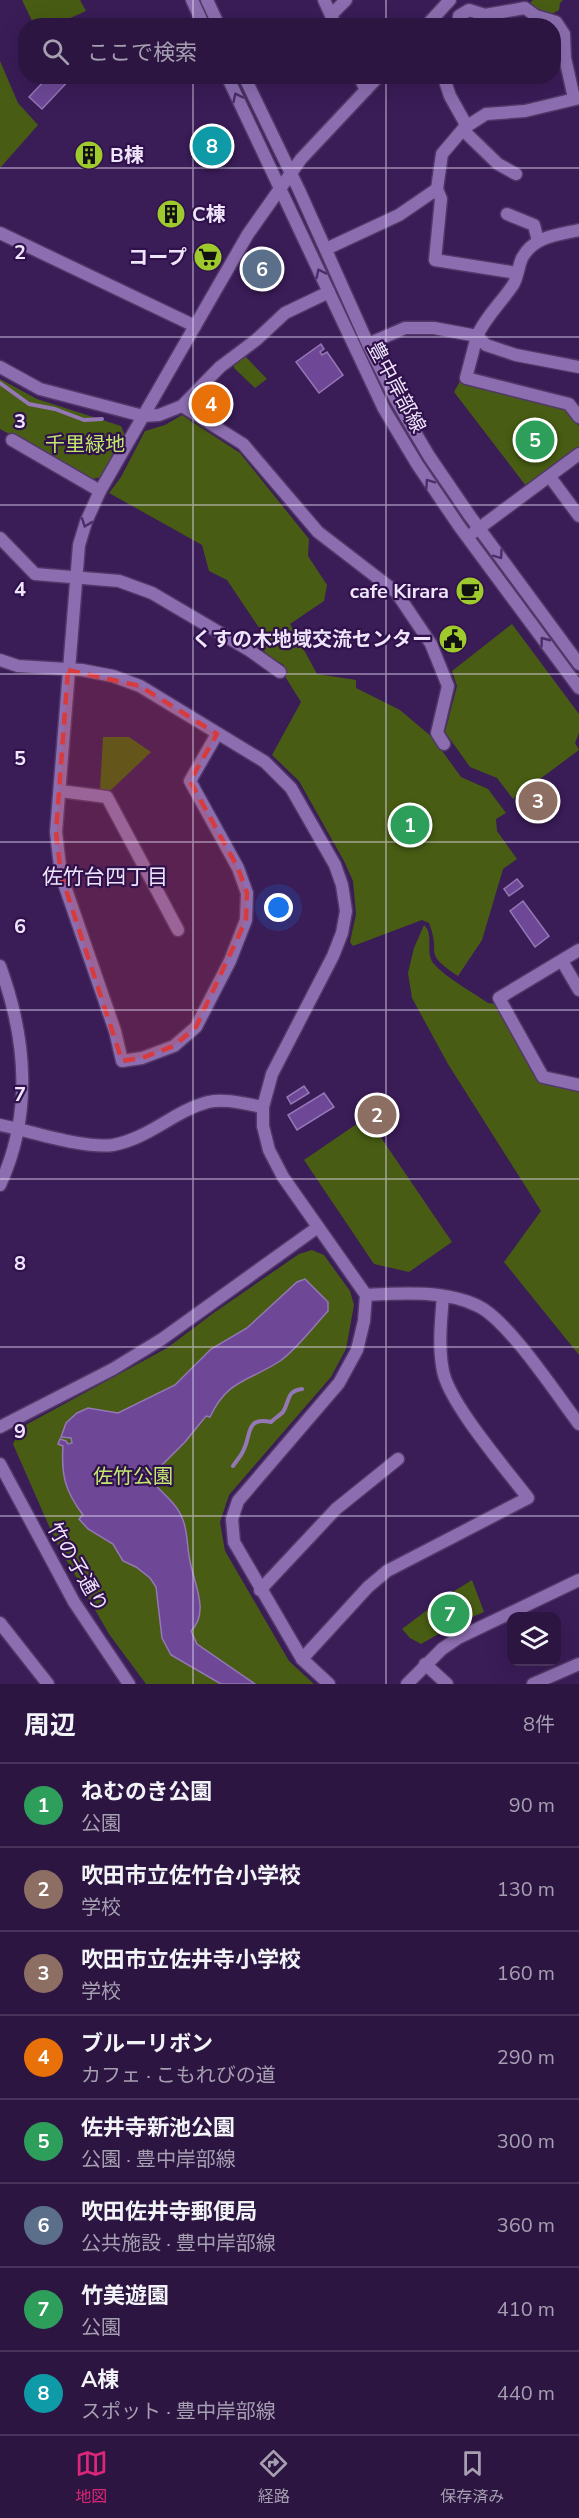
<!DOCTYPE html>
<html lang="ja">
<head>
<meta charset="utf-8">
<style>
  :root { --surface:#2c1541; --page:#38224c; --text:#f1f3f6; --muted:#a69fb1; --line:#48345a; --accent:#db2777 }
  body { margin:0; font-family:"Nunito Sans","Noto Sans JP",sans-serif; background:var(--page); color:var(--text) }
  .controls { position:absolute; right:18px; bottom:18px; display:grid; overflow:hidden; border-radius:12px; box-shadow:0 6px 24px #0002 }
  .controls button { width:54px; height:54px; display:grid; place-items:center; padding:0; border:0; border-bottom:2px solid var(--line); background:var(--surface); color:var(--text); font:30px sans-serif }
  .you { position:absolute; left:279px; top:908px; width:21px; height:21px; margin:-15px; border:4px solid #fff; border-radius:50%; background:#1a73e8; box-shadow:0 0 0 9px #1a73e833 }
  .badge { display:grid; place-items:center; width:39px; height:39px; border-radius:50%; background:var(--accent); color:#fff; font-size:20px; font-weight:700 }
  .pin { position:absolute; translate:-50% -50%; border:3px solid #fff; box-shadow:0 2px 6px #0006 }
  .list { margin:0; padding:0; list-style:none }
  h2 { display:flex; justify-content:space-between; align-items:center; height:78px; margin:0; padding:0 24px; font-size:26px }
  h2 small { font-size:20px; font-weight:400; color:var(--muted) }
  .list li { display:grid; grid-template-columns:39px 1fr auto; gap:18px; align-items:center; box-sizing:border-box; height:84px; padding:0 24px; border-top:2px solid var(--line) }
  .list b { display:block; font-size:22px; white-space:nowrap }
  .list p { margin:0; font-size:20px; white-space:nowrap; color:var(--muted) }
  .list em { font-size:20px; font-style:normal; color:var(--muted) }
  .icon { flex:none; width:33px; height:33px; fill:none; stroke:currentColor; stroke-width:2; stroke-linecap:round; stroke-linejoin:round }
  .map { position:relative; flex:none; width:579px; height:1684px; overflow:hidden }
  .search { position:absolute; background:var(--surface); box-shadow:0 6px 24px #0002; left:18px; right:18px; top:18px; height:66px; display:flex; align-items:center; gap:15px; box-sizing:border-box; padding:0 21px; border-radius:24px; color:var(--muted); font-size:22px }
  .sheet { height:750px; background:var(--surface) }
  nav { display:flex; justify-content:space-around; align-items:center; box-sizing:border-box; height:84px; border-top:2px solid var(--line); background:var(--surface); font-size:16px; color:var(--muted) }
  nav a { display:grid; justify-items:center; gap:3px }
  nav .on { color:var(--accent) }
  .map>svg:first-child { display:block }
  .green { fill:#485d13 }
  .water { fill:#6e4897; stroke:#9477b5; stroke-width:1.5 }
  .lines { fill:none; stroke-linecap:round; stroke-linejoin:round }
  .stream { stroke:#9477b5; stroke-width:4 }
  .minor-casing { stroke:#523868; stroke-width:15 }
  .minor { stroke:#8c6eb0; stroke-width:12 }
  .oneway { stroke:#4c2d69 }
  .marked { fill:#d83b3d; fill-opacity:0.2; stroke:#d83b3d; stroke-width:4.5; stroke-dasharray:12 8; stroke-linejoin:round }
  .grid { fill:none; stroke:#eee5fb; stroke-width:1.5; stroke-opacity:0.55 }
  .labels { text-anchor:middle; stroke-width:4.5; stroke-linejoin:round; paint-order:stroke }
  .poi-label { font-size:20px; font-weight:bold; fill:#eee5fb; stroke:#30114b; text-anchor:end }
  .street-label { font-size:20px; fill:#eee5fb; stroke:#30114b }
  .park-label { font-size:20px; fill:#c1e96d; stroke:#30114b }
  .neighbourhood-label { font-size:21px; fill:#eee5fb; stroke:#30114b }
  .grid-label { font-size:20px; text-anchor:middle; font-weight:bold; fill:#eee5fb; stroke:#30114b; stroke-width:4.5; stroke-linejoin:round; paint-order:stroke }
</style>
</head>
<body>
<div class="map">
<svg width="579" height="1684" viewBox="0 0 579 1684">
  <rect width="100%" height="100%" fill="#3a1c57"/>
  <!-- green -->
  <g class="green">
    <polygon points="22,0 80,0 86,11 55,25 34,25"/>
    <path d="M533,0h30l-3,3 -1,7c-12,8 -20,2 -30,-6z"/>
    <polygon points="0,61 18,103 38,125 0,168"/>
    <polygon points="244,355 267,379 255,388 234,368 234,362"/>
    <polygon points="0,379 37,399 121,426 125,436 102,477 92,479 0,429"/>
    <polygon points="460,381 567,410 579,426 579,449 526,486 454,392"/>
    <path d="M182,415l58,38 69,86 -1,17 19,29 -3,16 -34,23 27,50 39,6v8l44,22 32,27 29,40 27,12 18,24 -10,6 1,12 20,28 -14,10 -21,71 -24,36c-37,-25 -16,-20 -29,-53l-7,-3 -69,26 -3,-4 6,-28 -3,-33 -9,-20 -45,-80 -27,-26 29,-53 -20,-32 3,-5 -18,-10 -3,-7 3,-10 -39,-58 -18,-9 -7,-26 -93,-52 12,-16 24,-46 20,-6z"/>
    <polygon points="512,624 579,714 579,733 575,743 579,750 513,799 497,778 470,767 445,732 457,686 452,671"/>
    <polygon points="103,737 129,737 151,752 111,790 100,790"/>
    <path d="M424,925c11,10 0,28 10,39 11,13 40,29 54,39l8,1 43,78 40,10v263l-75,-93 37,-51 -93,-147 -36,-66 -4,-25 6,-25z"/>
    <polygon points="367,1117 452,1242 409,1272 374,1264 304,1160"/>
    <polygon points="312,1250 324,1255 350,1291 354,1305 346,1349 331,1377 229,1495 220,1522 225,1551 289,1661 314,1684 146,1684 109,1634 56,1542 13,1444 22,1427 167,1348 215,1312 299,1254"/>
    <polygon points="472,1580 484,1612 456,1624 421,1644 410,1638 402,1629 443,1598"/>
  </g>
  <!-- water -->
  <g class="water">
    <polygon points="48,77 72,77 42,109 29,97"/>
    <polygon points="321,344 324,349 320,352 322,355 327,352 343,375 319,393 296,362"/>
    <polygon points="517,879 523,886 509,896 504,889"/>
    <polygon points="523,901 549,936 535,947 510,911"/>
    <polygon points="304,1086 309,1093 291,1104 287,1097"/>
    <polygon points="324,1093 334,1107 297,1130 288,1115"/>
    <path d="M305,1279l23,23v9c-14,15 -32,39 -48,50 -32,21 -52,18 -70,56l-4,-1 -21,26 -32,32 -2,7c11,11 27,24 32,39 5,13 4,28 7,41 4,23 20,51 1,70l6,13 58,40h-34l-50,-29 -9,-17 -6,-51 -6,-9 -14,-11 -13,-6 -10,-17 -25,-15 -9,-10 4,-4c-18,-24 -22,-40 -20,-69l-5,-2 2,-5 6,2 2,3 4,-1 -1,-5 -10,-1 5,-14 11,-10 11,-5 30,5 57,-28 36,-36 36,-21 50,-46z"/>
  </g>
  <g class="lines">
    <!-- stream -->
    <g class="stream">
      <polyline points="0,383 29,404 55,409 84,420 102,419"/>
      <path d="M233,1466c4,-6 9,-11 11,-17 7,-14 2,-33 27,-27 3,-3 9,-7 12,-10 7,-11 3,-21 19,-23"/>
    </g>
    <!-- minor casing -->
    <g class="minor-casing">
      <g id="minor">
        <polyline points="192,0 204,26"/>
        <polyline points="207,0 219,26"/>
        <polyline points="324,0 336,26"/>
        <polyline points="331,15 346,0"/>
        <polyline points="426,26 450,0"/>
        <polyline points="458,26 459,16 469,10 485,15 525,8 536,16 556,22 564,34 565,58 574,98"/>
        <polyline points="227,76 384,409 417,464 459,526 579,688"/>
        <polyline points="244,76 299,190 368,344 396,400 429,456 470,516 579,664"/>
        <polyline points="359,76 366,90"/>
        <polyline points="450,76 445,81 450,96 464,121 467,134 498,164 516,174"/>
        <polyline points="437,189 441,199 435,260 517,273"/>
        <polyline points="507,214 534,225 538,241"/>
        <path d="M579,230c-22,5 -45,6 -57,28 -4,9 -4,19 -9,27 -12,18 -27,31 -36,51l9,9 30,10 63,12"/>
        <polyline points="0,233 195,326"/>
        <polyline points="326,249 399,215 437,189 442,154 464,128 486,114 525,111 579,98"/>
        <polyline points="368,344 405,328 434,328 477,336 466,378 569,404 579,417"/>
        <polyline points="0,367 40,389 143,416 159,415 182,406 220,367 256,340 285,313 329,292"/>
        <polyline points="182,406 243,444 318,532 396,592 431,644 448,686 437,733 444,744"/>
        <polyline points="12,440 100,491"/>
        <polyline points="550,477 579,516"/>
        <polyline points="474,532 579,454"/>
        <polyline points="0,538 35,574 119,581 152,593 249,650 280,672"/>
        <polyline points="0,660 18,666 82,670 113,676 140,686 265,762 291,788 335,865 342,885 346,911 342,933 333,956 272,1074 263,1107 263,1126 269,1150 283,1177 366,1295 364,1321 357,1350 339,1383 238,1501 232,1519 234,1542 302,1659 329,1684"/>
        <polyline points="217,734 190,781 238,868 247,893 246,920 230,961 196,1027 174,1046 142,1058 122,1061 115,1031 61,875 56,832 79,545 86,522 100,491 248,234 301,159 379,76"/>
        <polyline points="60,791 107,797 178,930"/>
        <polyline points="579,950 499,998 543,1077 579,1085"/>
        <polyline points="562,961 579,990"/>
        <path d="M0,966c26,71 33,148 0,219"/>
        <path d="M0,1125c31,6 83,24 113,20 37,-7 61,-34 95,-43 18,-4 37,2 55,5"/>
        <path d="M366,1295c35,-2 79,-5 112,11 30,14 79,89 101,118"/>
        <polyline points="0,1427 113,1369 162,1339 318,1227"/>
        <polyline points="0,1464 74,1602 129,1684"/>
        <polyline points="260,1590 336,1509 398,1459"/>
        <polyline points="0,1623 48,1684"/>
        <path d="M302,1659l66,-72 19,-16 141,-73c-22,-29 -79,-95 -85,-127 -5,-25 -2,-50 0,-75"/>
        <polyline points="425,1664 447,1684"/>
        <polyline points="407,1684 442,1649 458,1638 579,1580"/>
        <polyline points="533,1684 579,1664"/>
      </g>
    </g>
    <!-- minor -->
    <use href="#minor" class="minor"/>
  </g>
  <!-- one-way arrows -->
  <defs><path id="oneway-chevron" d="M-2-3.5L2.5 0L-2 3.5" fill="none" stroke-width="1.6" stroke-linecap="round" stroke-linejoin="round" transform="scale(1.5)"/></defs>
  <g class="oneway">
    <use href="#oneway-chevron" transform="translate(237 97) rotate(-115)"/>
    <use href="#oneway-chevron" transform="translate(320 273) rotate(-116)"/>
    <use href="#oneway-chevron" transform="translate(429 483) rotate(-125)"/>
    <use href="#oneway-chevron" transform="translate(86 523) rotate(110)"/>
    <use href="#oneway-chevron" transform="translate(499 555) rotate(54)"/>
    <use href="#oneway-chevron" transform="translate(544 641) rotate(-127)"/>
  </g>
  <!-- marked area -->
  <path class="marked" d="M68,670l72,16 77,48 -27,47 48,87 9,25 -1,27 -50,107 -22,19 -32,12 -20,3 -61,-186 -5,-43z"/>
  <!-- grid -->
  <path class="grid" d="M193,0v26M386,0v26M193,76v1608M386,76v1608M0,168h579M0,337h579M0,505h579M0,674h579M0,842h579M0,1010h579M0,1179h579M0,1347h579M0,1516h579"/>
  <!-- icons -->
  <defs>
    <g id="building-disc" transform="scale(1.5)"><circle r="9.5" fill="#9fca2d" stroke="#30114b"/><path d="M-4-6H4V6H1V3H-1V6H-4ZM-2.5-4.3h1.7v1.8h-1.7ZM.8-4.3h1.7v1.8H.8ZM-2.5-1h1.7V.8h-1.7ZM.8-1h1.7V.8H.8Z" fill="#111"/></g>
    <g id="supermarket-disc" transform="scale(1.5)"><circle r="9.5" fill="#9fca2d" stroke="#30114b"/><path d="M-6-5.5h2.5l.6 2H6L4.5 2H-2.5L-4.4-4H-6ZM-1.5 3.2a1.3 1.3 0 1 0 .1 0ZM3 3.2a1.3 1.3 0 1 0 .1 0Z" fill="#111"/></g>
    <g id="cafe-disc" transform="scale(1.5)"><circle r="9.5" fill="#9fca2d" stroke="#30114b"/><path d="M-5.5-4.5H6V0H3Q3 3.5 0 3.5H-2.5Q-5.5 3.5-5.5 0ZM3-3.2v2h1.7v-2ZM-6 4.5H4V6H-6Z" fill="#111"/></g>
    <g id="civic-disc" transform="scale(1.5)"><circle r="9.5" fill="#9fca2d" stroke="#30114b"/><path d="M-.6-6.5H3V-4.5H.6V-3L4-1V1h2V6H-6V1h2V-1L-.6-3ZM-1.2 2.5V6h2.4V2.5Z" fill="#111"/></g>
  </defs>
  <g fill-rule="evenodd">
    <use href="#building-disc" x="89" y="155"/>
    <use href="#building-disc" x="171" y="214"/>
    <use href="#supermarket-disc" x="208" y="257"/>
    <use href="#cafe-disc" x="470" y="591"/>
    <use href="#civic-disc" x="453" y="639"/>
  </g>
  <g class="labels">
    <!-- poi labels -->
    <g class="poi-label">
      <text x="110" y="162" text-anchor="start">B棟</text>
      <text x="192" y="221" text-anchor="start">C棟</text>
      <text x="187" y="264">コープ</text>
      <text x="449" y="598">cafe Kirara</text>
      <text x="432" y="646">くすの木地域交流センター</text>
    </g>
    <!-- street labels -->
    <g class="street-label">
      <text transform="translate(397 387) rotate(62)" y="7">豊中岸部線</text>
      <text transform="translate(78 1567) rotate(60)" y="7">竹の子通り</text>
    </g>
    <!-- park labels -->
    <g class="park-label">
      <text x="85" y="451">千里緑地</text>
      <text x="133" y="1483">佐竹公園</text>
    </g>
    <!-- neighbourhood labels -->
    <g class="neighbourhood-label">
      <text x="105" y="884">佐竹台四丁目</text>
    </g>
  </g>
  <g class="grid-label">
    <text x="20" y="259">2</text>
    <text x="20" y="428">3</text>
    <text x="20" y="596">4</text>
    <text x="20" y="765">5</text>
    <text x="20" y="933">6</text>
    <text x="20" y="1101">7</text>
    <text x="20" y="1270">8</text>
    <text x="20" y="1438">9</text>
  </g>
</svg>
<div class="controls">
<button><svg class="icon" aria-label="layers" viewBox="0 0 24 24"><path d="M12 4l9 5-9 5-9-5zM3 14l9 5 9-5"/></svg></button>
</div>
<div class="you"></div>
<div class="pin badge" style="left:410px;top:825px;background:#2e9e5b">1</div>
<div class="pin badge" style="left:377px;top:1115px;background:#8d6e63">2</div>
<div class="pin badge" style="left:538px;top:801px;background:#8d6e63">3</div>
<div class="pin badge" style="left:211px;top:404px;background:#e8710a">4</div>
<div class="pin badge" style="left:535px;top:440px;background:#2e9e5b">5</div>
<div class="pin badge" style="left:262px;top:269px;background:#5c6f8a">6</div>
<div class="pin badge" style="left:450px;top:1614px;background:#2e9e5b">7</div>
<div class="pin badge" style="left:212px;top:146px;background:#0f9aa8">8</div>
<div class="search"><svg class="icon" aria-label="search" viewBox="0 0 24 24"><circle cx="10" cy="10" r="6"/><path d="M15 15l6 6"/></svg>ここで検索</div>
</div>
<section class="sheet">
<h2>周辺<small>8件</small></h2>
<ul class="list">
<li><span class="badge" style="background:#2e9e5b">1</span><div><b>ねむのき公園</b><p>公園</p></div><em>90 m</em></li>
<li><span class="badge" style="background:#8d6e63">2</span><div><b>吹田市立佐竹台小学校</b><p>学校</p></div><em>130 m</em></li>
<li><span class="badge" style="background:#8d6e63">3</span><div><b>吹田市立佐井寺小学校</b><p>学校</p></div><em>160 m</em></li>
<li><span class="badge" style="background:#e8710a">4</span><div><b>ブルーリボン</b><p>カフェ · こもれびの道</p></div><em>290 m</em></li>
<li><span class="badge" style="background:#2e9e5b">5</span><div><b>佐井寺新池公園</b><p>公園 · 豊中岸部線</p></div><em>300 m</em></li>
<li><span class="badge" style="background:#5c6f8a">6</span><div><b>吹田佐井寺郵便局</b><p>公共施設 · 豊中岸部線</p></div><em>360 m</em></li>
<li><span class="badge" style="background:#2e9e5b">7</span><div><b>竹美遊園</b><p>公園</p></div><em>410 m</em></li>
<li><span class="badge" style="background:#0f9aa8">8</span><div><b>A棟</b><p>スポット · 豊中岸部線</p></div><em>440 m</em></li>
</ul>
</section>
<nav>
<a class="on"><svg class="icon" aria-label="map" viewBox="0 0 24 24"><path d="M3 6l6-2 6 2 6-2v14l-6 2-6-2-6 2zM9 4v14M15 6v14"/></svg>地図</a>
<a><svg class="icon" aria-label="directions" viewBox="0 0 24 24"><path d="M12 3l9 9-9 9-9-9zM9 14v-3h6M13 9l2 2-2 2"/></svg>経路</a>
<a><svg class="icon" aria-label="saved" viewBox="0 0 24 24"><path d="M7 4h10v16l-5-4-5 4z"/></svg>保存済み</a>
</nav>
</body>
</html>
